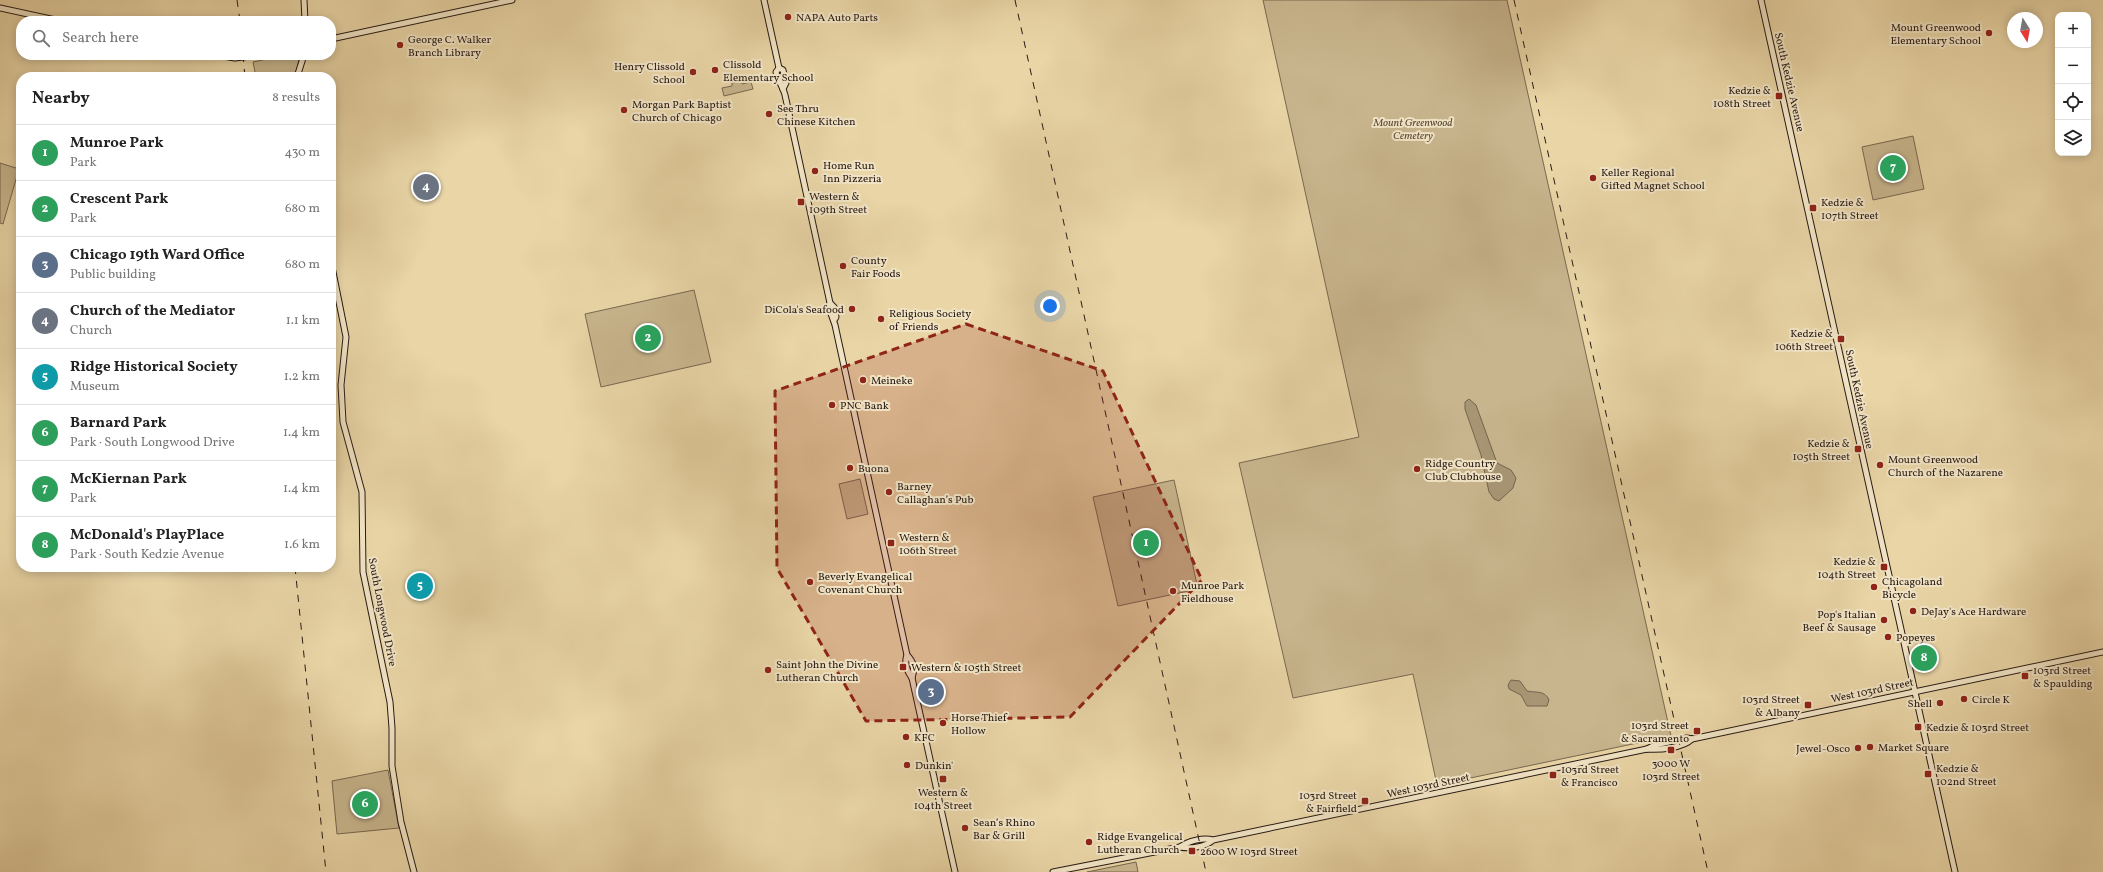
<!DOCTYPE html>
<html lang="en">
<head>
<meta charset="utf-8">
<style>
  :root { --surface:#fff; --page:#f6f6f6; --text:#222; --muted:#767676; --line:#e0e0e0; --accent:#7c3aed }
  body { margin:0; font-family:Vollkorn,serif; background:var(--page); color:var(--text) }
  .controls { position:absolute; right:12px; top:12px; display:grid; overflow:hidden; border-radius:8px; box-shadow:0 2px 10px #0003 }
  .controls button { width:36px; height:36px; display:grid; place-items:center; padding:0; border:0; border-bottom:1px solid var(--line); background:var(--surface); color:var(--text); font:20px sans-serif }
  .compass { position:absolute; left:2007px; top:12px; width:36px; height:36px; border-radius:50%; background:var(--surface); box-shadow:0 2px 10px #0003; rotate:169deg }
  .you { position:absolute; left:1050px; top:306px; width:14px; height:14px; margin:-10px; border:3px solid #fff; border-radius:50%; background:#1a73e8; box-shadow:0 0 0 6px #1a73e833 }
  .badge { display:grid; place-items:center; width:26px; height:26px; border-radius:50%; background:var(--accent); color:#fff; font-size:13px; font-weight:700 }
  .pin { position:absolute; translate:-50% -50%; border:2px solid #fff; box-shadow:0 1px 4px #0006 }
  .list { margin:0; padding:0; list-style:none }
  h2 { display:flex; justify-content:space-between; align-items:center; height:52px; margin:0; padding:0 16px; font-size:17px }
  h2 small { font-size:13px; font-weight:400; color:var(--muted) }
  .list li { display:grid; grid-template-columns:26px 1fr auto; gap:12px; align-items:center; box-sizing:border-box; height:56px; padding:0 16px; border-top:1px solid var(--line) }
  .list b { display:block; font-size:15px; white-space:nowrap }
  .list p { margin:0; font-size:13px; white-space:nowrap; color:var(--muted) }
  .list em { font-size:13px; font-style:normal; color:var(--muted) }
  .icon { flex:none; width:22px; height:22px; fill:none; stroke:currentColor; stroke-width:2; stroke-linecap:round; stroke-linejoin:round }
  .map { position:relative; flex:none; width:2103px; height:872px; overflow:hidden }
  .search { position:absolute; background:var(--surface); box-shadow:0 2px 10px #0003; left:16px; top:16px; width:320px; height:44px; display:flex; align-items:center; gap:10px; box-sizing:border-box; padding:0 14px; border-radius:16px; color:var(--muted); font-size:15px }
  .panel { position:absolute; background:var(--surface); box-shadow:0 2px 10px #0003; left:16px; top:72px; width:320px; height:500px; border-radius:16px }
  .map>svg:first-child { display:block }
  .green { fill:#c8b58d; stroke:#786850 }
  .water { fill:#a79574; stroke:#74644e }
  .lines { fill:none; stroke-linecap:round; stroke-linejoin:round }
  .secondary-casing { stroke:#271a14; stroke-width:7 }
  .secondary { stroke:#f1e4c5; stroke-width:5 }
  .rail { stroke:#271a14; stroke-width:1; stroke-dasharray:7 7; stroke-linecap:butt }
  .marked { fill:#8f2418; fill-opacity:0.2; stroke:#8f2418; stroke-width:3; stroke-dasharray:8 5; stroke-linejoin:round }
  .poi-dot { fill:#8f2418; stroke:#f1e4c5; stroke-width:1.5 }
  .labels { text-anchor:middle; stroke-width:4; stroke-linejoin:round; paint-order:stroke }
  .poi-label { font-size:11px; fill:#271a14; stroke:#f1e4c5; text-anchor:start }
  .street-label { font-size:11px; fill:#271a14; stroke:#f1e4c5 }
  .park-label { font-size:11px; font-style:italic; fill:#574838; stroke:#f1e4c5 }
</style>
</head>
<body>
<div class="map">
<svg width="2103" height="872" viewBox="0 0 2103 872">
  <rect width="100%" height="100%" fill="#e9d5a6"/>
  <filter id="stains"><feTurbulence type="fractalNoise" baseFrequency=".005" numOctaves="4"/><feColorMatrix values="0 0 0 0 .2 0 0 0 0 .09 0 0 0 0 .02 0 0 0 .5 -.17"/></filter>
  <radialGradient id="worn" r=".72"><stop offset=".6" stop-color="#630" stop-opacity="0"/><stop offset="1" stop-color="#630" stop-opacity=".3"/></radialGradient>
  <!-- green -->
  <g class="green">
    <polygon points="1263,0 1507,0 1671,736 1437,785 1413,674 1293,698 1239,463 1359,437"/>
    <polygon points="285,55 300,55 295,77 256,77 253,62"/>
    <polygon points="741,81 742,84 751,82 753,89 724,96 722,88 732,86 732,83"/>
    <polygon points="1913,136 1924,189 1873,200 1862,147"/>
    <polygon points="0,163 19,169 3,224 0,223"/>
    <polygon points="694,290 711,362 601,387 585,314"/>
    <polygon points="860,479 868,514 847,519 839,484"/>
    <polygon points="1174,480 1198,589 1118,606 1093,497"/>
    <polygon points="388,770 399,828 337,834 332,781"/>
    <polygon points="1136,862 1138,872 1087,872"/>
  </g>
  <!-- water -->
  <g class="water">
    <polygon points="1469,399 1476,405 1497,463 1511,470 1516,478 1513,488 1499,501 1494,499 1489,492 1481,455 1465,409 1465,402"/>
    <path d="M1511,680l9,1 7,10c9,2 18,-1 22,9l-2,6h-20l-6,-11 -12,-6 -1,-4z"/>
  </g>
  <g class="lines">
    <!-- secondary casing -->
    <g class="secondary-casing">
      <g id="secondary">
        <polyline points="304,0 305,21"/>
        <path d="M764,0l15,68 -3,4c2,9 7,15 9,23l45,208 -1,5 6,17 72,330c-3,8 0,16 5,23l43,194"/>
        <polyline points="1761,0 1955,872"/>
        <polyline points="0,8 60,21"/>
        <polyline points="331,39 512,0"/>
        <polyline points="217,55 235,58 257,55"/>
        <polyline points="779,68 783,70 786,83 783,89"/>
        <polyline points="297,77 304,55"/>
        <polyline points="331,262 346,337 341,385 343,422 362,492 363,572 390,702 392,728 392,766 401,822 414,872"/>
        <polyline points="830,303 834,307 836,317 834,320"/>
        <path d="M907,655c7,7 8,13 5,23"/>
        <polyline points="1647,749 1655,745 1687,738 1692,739 2103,652"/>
        <path d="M1180,847c8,-6 24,-10 33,-7"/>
        <path d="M1053,872l127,-25c10,2 26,0 33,-7l434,-91c13,1 36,-1 45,-10"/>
      </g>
    </g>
    <!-- secondary -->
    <use href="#secondary" class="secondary"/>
    <!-- rail -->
    <g class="rail">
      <polyline points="237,0 240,21"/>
      <polyline points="1015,0 1206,872"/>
      <polyline points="1514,0 1708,872"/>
      <polyline points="243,55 245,77"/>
      <polyline points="295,567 326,872"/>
    </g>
  </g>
  <!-- marked area -->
  <path class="marked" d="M966,324l137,47 99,209 -132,137 -204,4 -89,-153 -2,-177z"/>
  <!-- markers -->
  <g class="poi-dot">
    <circle cx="788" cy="17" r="4"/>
    <circle cx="1989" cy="33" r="4"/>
    <circle cx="400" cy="45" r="4"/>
    <circle cx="715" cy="70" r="4"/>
    <circle cx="693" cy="72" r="4"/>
    <rect x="1775" y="92" width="8" height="8" rx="2"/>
    <circle cx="624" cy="110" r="4"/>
    <circle cx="769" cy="114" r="4"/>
    <circle cx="815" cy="171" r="4"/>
    <circle cx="1593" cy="178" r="4"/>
    <rect x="797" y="198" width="8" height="8" rx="2"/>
    <rect x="1809" y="204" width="8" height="8" rx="2"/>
    <circle cx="843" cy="266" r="4"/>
    <circle cx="852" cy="309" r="4"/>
    <circle cx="881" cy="319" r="4"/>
    <rect x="1837" y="335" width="8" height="8" rx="2"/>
    <circle cx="863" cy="380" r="4"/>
    <circle cx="832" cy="405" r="4"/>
    <rect x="1854" y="445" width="8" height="8" rx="2"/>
    <circle cx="1880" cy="465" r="4"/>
    <circle cx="850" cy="468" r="4"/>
    <circle cx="1417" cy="469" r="4"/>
    <circle cx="889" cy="492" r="4"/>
    <rect x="887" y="539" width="8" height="8" rx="2"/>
    <rect x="1880" y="563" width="8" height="8" rx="2"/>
    <circle cx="810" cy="582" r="4"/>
    <circle cx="1874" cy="587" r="4"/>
    <circle cx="1173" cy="591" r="4"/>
    <circle cx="1913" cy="611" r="4"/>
    <circle cx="1884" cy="620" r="4"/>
    <circle cx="1888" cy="637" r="4"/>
    <rect x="899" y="663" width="8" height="8" rx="2"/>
    <circle cx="768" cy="670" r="4"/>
    <rect x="2021" y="672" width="8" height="8" rx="2"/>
    <circle cx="1964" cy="699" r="4"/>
    <circle cx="1940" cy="703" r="4"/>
    <rect x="1804" y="701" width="8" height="8" rx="2"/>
    <circle cx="943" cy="723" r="4"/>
    <rect x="1914" y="723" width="8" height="8" rx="2"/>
    <rect x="1693" y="727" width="8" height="8" rx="2"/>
    <circle cx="906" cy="737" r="4"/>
    <circle cx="1870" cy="747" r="4"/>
    <circle cx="1858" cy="748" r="4"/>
    <rect x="1667" y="746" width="8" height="8" rx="2"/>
    <circle cx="907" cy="765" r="4"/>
    <rect x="1924" y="770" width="8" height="8" rx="2"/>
    <rect x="1549" y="771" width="8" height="8" rx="2"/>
    <rect x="939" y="775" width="8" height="8" rx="2"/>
    <rect x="1361" y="797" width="8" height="8" rx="2"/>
    <circle cx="965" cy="828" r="4"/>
    <circle cx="1089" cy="842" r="4"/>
    <rect x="1188" y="847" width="8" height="8" rx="2"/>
  </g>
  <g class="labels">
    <!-- poi labels -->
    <g class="poi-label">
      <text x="796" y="21">NAPA Auto Parts</text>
      <text x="1981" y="31" text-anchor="end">Mount Greenwood<tspan x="1981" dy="13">Elementary School</tspan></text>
      <text x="408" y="43">George C. Walker<tspan x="408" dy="13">Branch Library</tspan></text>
      <text x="723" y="68">Clissold<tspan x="723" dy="13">Elementary School</tspan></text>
      <text x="685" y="70" text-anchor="end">Henry Clissold<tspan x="685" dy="13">School</tspan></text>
      <text x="1771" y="94" text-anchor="end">Kedzie &amp;<tspan x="1771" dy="13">108th Street</tspan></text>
      <text x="632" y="108">Morgan Park Baptist<tspan x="632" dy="13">Church of Chicago</tspan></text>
      <text x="777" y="112">See Thru<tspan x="777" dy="13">Chinese Kitchen</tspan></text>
      <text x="823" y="169">Home Run<tspan x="823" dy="13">Inn Pizzeria</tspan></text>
      <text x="1601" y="176">Keller Regional<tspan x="1601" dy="13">Gifted Magnet School</tspan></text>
      <text x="809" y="200">Western &amp;<tspan x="809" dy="13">109th Street</tspan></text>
      <text x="1821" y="206">Kedzie &amp;<tspan x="1821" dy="13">107th Street</tspan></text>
      <text x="851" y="264">County<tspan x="851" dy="13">Fair Foods</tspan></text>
      <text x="844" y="313" text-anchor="end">DiCola's Seafood</text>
      <text x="889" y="317">Religious Society<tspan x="889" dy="13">of Friends</tspan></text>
      <text x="1833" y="337" text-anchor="end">Kedzie &amp;<tspan x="1833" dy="13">106th Street</tspan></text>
      <text x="871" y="384">Meineke</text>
      <text x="840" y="409">PNC Bank</text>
      <text x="1850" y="447" text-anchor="end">Kedzie &amp;<tspan x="1850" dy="13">105th Street</tspan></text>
      <text x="1888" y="463">Mount Greenwood<tspan x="1888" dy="13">Church of the Nazarene</tspan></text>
      <text x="1425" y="467">Ridge Country<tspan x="1425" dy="13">Club Clubhouse</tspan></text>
      <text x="858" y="472">Buona</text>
      <text x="897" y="490">Barney<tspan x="897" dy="13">Callaghan’s Pub</tspan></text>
      <text x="899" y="541">Western &amp;<tspan x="899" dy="13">106th Street</tspan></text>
      <text x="1876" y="565" text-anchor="end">Kedzie &amp;<tspan x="1876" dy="13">104th Street</tspan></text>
      <text x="818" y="580">Beverly Evangelical<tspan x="818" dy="13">Covenant Church</tspan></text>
      <text x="1882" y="585">Chicagoland<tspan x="1882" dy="13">Bicycle</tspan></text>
      <text x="1181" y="589">Munroe Park<tspan x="1181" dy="13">Fieldhouse</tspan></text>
      <text x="1921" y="615">DeJay's Ace Hardware</text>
      <text x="1876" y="618" text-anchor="end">Pop's Italian<tspan x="1876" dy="13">Beef &amp; Sausage</tspan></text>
      <text x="1896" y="641">Popeyes</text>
      <text x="776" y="668">Saint John the Divine<tspan x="776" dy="13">Lutheran Church</tspan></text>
      <text x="911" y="671">Western &amp; 105th Street</text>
      <text x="2033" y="674">103rd Street<tspan x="2033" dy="13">&amp; Spaulding</tspan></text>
      <text x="1800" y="703" text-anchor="end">103rd Street<tspan x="1800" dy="13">&amp; Albany</tspan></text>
      <text x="1972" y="703">Circle K</text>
      <text x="1932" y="707" text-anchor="end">Shell</text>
      <text x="951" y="721">Horse Thief<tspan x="951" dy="13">Hollow</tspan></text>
      <text x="1689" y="729" text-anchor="end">103rd Street<tspan x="1689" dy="13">&amp; Sacramento</tspan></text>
      <text x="1926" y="731">Kedzie &amp; 103rd Street</text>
      <text x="914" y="741">KFC</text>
      <text x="1878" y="751">Market Square</text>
      <text x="1850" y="752" text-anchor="end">Jewel-Osco</text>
      <text x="1671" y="767" text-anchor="middle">3000 W<tspan x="1671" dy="13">103rd Street</tspan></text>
      <text x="915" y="769">Dunkin'</text>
      <text x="1936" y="772">Kedzie &amp;<tspan x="1936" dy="13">102nd Street</tspan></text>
      <text x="1561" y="773">103rd Street<tspan x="1561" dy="13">&amp; Francisco</tspan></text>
      <text x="943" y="796" text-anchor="middle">Western &amp;<tspan x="943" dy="13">104th Street</tspan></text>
      <text x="1357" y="799" text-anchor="end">103rd Street<tspan x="1357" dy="13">&amp; Fairfield</tspan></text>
      <text x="973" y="826">Sean’s Rhino<tspan x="973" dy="13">Bar &amp; Grill</tspan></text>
      <text x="1097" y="840">Ridge Evangelical<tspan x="1097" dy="13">Lutheran Church</tspan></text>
      <text x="1200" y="855">2600 W 103rd Street</text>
    </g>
    <!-- street labels -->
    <g class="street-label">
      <text transform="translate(1790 82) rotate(77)" y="4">South Kedzie Avenue</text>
      <text transform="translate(1860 399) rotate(78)" y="4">South Kedzie Avenue</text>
      <text transform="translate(383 612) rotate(79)" y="4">South Longwood Drive</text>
      <text transform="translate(1872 690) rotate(-12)" y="4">West 103rd Street</text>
      <text transform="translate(1428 785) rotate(-12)" y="4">West 103rd Street</text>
    </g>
    <!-- park labels -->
    <g class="park-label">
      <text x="1413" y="126">Mount Greenwood<tspan x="1413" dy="13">Cemetery</tspan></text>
    </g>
  </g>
  <rect width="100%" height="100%" filter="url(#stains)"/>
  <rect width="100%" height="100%" fill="url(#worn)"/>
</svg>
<div class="controls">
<button>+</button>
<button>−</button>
<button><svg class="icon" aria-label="locate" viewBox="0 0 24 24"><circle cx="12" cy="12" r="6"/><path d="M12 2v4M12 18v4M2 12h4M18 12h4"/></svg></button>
<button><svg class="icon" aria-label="layers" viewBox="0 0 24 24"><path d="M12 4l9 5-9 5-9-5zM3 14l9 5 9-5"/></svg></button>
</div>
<svg class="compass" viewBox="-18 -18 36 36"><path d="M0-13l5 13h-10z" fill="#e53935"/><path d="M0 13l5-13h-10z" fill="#767676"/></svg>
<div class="you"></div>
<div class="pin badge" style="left:1146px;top:543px;background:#2e9e5b">1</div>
<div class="pin badge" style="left:648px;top:338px;background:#2e9e5b">2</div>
<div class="pin badge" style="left:931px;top:692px;background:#5c6f8a">3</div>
<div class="pin badge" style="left:426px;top:187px;background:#6b7280">4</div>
<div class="pin badge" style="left:420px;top:586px;background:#0f9aa8">5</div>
<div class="pin badge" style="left:365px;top:804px;background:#2e9e5b">6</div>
<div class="pin badge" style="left:1893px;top:168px;background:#2e9e5b">7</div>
<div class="pin badge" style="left:1924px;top:658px;background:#2e9e5b">8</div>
<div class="search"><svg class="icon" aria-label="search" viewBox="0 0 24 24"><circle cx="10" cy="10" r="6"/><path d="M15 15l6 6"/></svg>Search here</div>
<section class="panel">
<h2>Nearby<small>8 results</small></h2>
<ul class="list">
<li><span class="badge" style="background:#2e9e5b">1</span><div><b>Munroe Park</b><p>Park</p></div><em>430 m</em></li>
<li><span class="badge" style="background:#2e9e5b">2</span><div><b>Crescent Park</b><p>Park</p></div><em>680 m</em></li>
<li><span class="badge" style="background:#5c6f8a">3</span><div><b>Chicago 19th Ward Office</b><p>Public building</p></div><em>680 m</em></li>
<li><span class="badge" style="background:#6b7280">4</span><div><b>Church of the Mediator</b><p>Church</p></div><em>1.1 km</em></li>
<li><span class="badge" style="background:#0f9aa8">5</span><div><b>Ridge Historical Society</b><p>Museum</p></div><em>1.2 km</em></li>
<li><span class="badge" style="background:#2e9e5b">6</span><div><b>Barnard Park</b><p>Park · South Longwood Drive</p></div><em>1.4 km</em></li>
<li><span class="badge" style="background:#2e9e5b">7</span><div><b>McKiernan Park</b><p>Park</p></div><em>1.4 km</em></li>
<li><span class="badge" style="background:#2e9e5b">8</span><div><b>McDonald's PlayPlace</b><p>Park · South Kedzie Avenue</p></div><em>1.6 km</em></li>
</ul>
</section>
</div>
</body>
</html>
